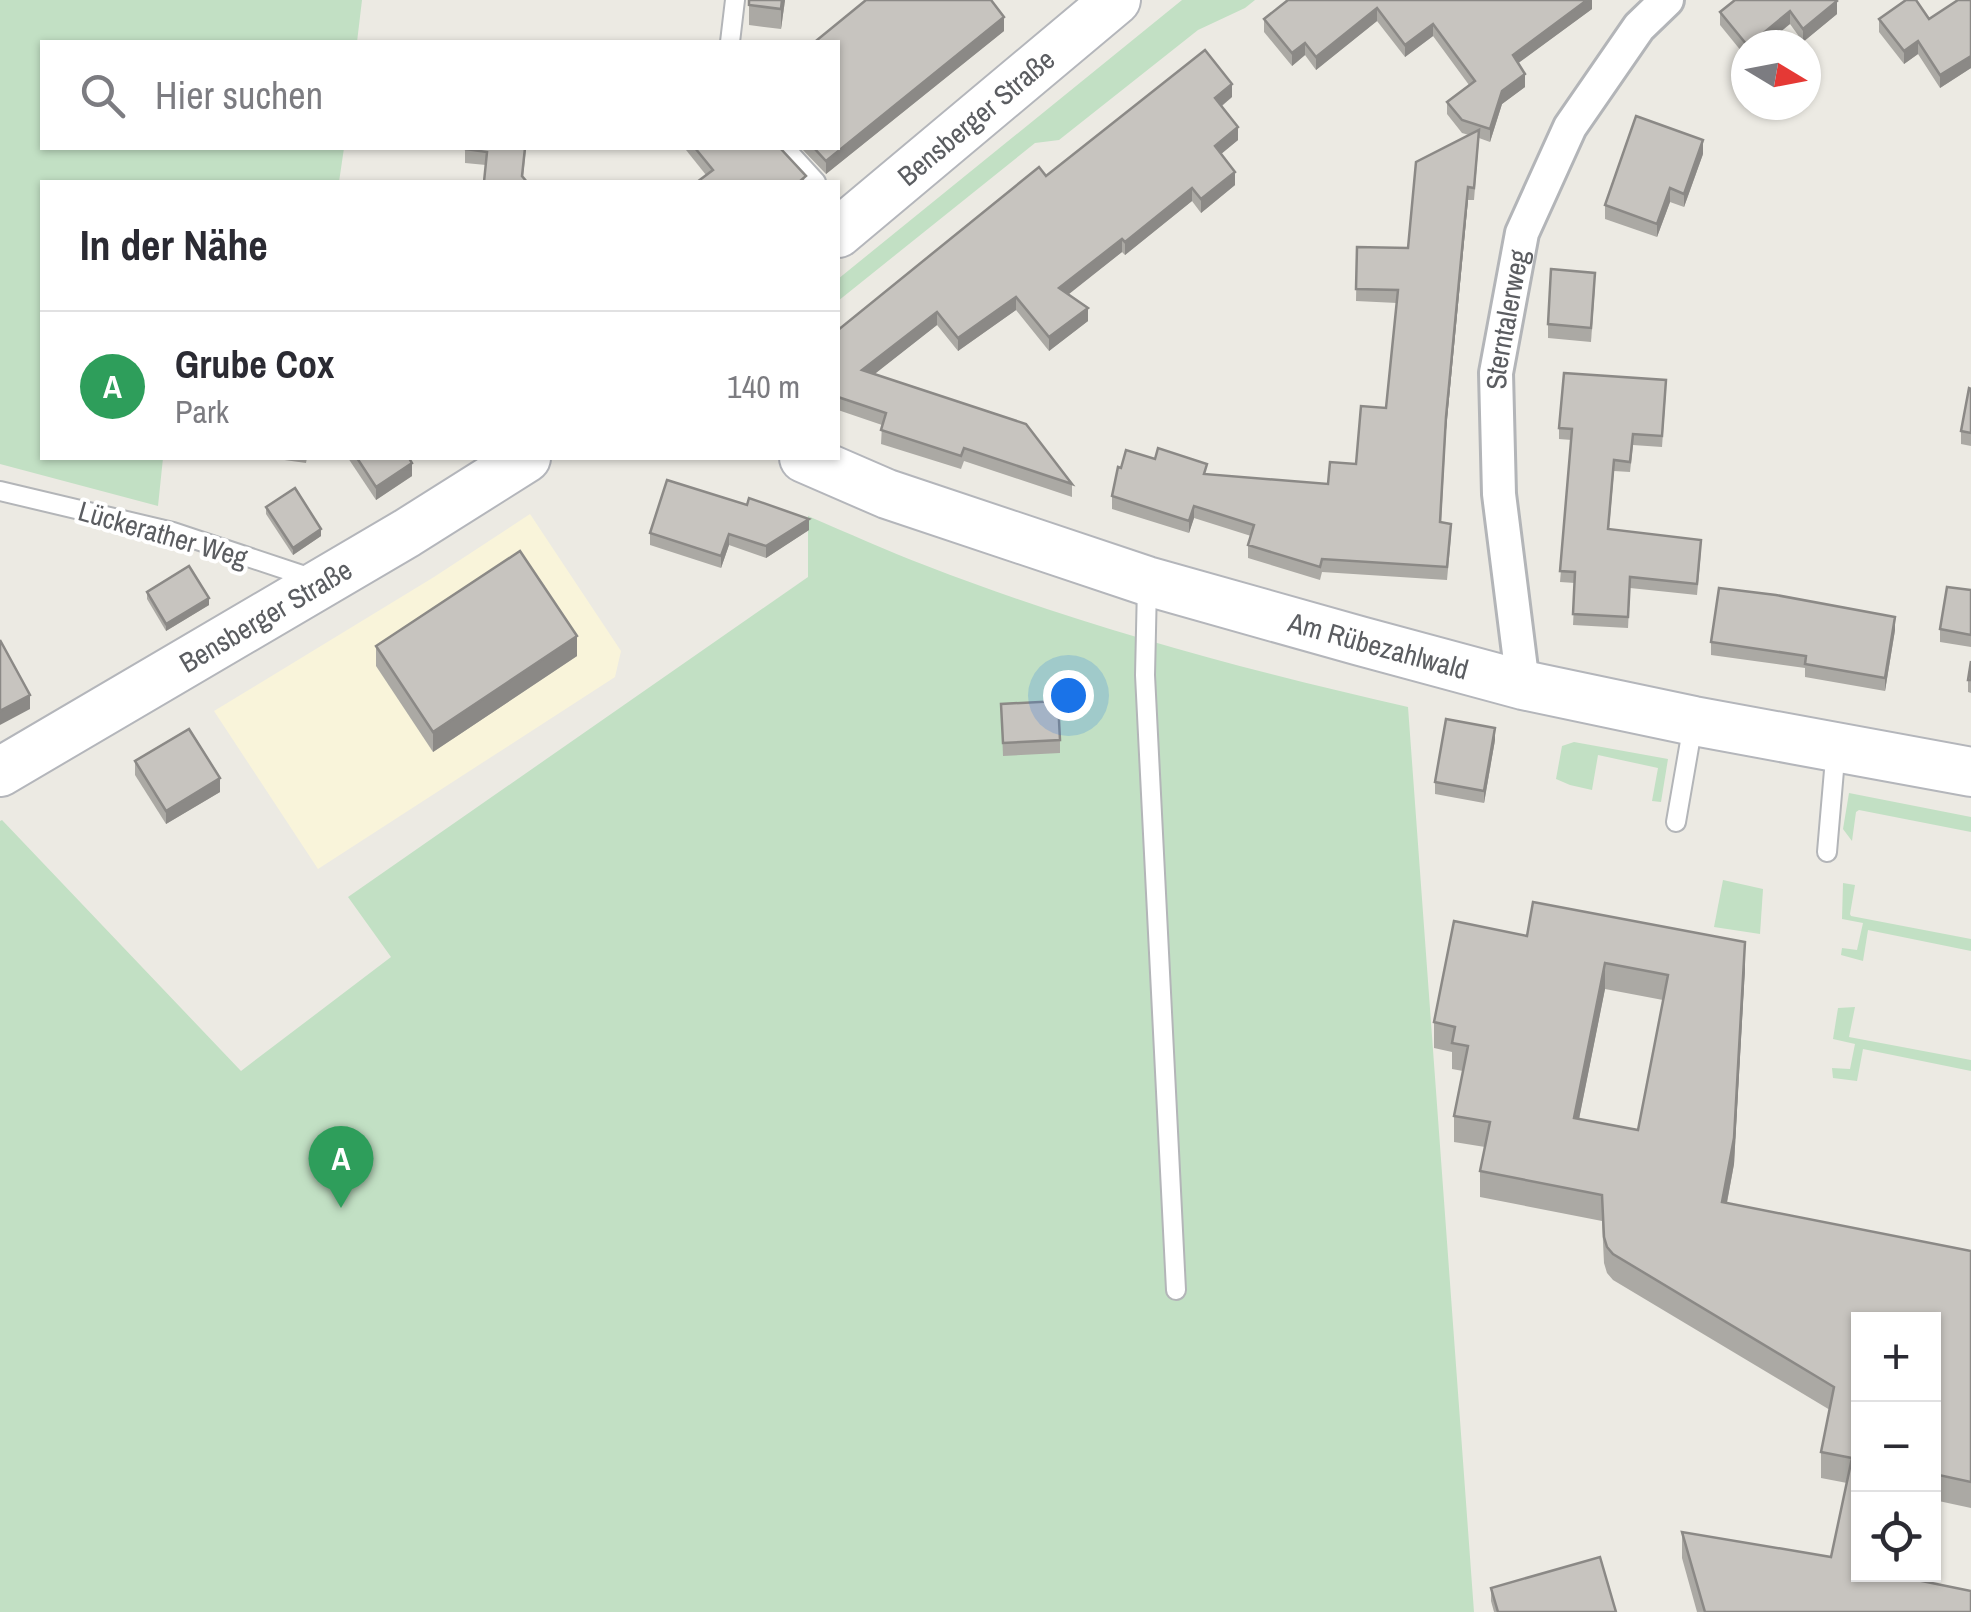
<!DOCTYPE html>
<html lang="de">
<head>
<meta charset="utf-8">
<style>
  :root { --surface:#fff; --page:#f7f7f7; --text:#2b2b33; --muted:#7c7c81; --line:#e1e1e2; --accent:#7c3aed }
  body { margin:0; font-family:"Archivo Narrow",sans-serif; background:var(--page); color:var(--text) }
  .controls { position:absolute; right:30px; bottom:30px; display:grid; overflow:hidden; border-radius:0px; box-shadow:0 2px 8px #0004 }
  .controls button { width:90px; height:90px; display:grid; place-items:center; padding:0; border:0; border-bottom:2px solid var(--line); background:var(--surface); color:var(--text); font:50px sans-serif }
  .compass { position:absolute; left:1731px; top:30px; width:90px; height:90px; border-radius:50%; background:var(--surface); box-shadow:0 2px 8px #0004; rotate:100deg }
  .you { position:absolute; left:1068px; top:695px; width:35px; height:35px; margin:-25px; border:8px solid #fff; border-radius:50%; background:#1a73e8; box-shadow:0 0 0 15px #1a73e833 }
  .badge { display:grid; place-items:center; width:65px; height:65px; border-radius:50%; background:var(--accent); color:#fff; font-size:32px; font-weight:700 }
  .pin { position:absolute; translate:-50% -82px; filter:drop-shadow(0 2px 5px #0008) }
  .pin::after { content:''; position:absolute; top:52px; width:35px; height:30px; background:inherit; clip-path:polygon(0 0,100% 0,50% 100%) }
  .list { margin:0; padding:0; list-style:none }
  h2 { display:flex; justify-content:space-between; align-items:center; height:130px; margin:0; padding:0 40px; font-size:42px }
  h2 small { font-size:32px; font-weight:400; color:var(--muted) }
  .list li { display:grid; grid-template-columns:65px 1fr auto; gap:30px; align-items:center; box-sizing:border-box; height:150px; padding:0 40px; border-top:2px solid var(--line) }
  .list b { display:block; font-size:38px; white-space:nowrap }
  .list p { margin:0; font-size:32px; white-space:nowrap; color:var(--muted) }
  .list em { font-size:32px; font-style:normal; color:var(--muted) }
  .icon { flex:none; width:55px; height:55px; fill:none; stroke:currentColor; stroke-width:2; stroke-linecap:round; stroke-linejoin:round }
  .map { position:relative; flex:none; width:1971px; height:1612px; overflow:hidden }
  .search { position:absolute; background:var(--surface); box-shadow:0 2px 8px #0004; left:40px; top:40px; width:800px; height:110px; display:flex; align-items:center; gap:25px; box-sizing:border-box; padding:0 35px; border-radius:0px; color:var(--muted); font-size:38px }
  .panel { position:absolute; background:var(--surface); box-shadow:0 2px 8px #0004; left:40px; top:180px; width:800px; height:280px; border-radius:0px }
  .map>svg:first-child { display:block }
  .commercial { fill:#f9f4da }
  .green { fill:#c2e0c4 }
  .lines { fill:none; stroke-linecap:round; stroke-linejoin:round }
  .lane-casing { stroke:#b3b5b8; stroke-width:22 }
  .street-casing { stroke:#b3b5b8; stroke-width:38 }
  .secondary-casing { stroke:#b4b6bb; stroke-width:52 }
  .lane { stroke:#fff; stroke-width:18 }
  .street { stroke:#fff; stroke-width:32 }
  .secondary { stroke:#fff; stroke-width:48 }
  .wall { fill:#aba9a4; fill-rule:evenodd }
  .shaded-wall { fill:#8b8986 }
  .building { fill:#c7c4bf; stroke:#8b8986; stroke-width:2.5; fill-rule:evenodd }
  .labels { text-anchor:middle; stroke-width:8; stroke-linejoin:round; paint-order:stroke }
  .street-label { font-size:28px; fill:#5b5d61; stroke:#fff }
</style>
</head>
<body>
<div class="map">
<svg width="1971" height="1612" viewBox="0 0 1971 1612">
  <rect width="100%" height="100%" fill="#eceae3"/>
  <!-- commercial -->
  <polygon class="commercial" points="530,514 621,651 615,677 318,869 214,711 434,577"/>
  <!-- green -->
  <g class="green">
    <polygon points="0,0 362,0 357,42 42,42 42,148 344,148 339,182 42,182 42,458 163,458 158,506 0,464"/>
    <polygon points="1182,0 1255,0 1245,8 1198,30 1059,140 1035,143 838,301 838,279"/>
    <path d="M808,516c40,17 79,35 119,50 157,61 318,104 481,141l66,905h-1474v-791l2,-1 239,251 150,-114 -43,-60 460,-320z"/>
    <polygon points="1574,742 1668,759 1661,802 1652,801 1658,768 1598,755 1592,790 1570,785 1556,779 1562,746"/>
    <polygon points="1849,793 1971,817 1971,832 1859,810 1856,812 1852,841 1843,829"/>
    <polygon points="1723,880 1763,889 1760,934 1714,927"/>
    <polygon points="1843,883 1855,885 1850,914 1851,916 1971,939 1971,951 1868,930 1863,961 1841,955 1842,948 1857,950 1863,923 1842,919"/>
    <polygon points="1855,1007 1849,1037 1971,1060 1971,1071 1863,1049 1857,1081 1833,1078 1832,1068 1850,1069 1855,1044 1833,1039 1838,1008"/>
  </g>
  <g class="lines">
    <!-- lane casing -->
    <g class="lane-casing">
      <g id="lane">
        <polyline points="730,42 735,0"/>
        <polyline points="785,148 816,182"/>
        <polyline points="0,491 173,532 314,579"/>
        <polyline points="1147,586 1145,675 1176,1290"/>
        <polyline points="1676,822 1693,724"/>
        <polyline points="1827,852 1836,747"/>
      </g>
    </g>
    <!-- street casing -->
    <g class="street-casing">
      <g id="street">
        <path id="s1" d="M1523,685l-24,-191 -3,-121 26,-140 48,-106 69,-100 28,-27"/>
      </g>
    </g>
    <!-- secondary casing -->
    <g class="secondary-casing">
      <g id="secondary">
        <path id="s2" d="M838,233l278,-233"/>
        <path id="s3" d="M804,458l83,36 260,87 213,60 163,44 171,36 277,51"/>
        <path id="s4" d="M0,772l407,-239 119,-75"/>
      </g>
    </g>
    <!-- lane -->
    <use href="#lane" class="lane"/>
    <!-- street -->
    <use href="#street" class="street"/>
    <!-- secondary -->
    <use href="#secondary" class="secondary"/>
  </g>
  <!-- wall -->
  <g class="wall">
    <polygon points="749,0 785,0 781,29 749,25"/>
    <polygon points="1288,0 1592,0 1592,9 1518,63 1525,87 1502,104 1490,142 1479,138 1474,200 1468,200 1446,430 1441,523 1451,536 1447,580 1322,572 1320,580 1248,558 1248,545 1251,536 1194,518 1189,533 1112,509 1112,496 1121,468 1155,459 1207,474 1328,484 1356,464 1386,408 1397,303 1356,301 1357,247 1408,248 1469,135 1462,133 1447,114 1447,102 1469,85 1433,36 1405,57 1377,21 1316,70 1305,55 1292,66 1264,32 1264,19"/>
    <polygon points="1735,0 1837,14 1803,42 1790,24 1746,45 1746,57 1720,25 1720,12"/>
    <polygon points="1971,0 1971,68 1940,88 1918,54 1904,64 1879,32 1879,19 1929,19"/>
    <polygon points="1004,31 826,174 801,148 838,148 838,42 817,42 817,40"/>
    <polygon points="1232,97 1222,106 1238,140 1221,154 1235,185 1201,213 1192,201 1125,255 1122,252 1068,294 1088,321 1049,351 1016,310 958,351 937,325 874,374 1072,484 1072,497 964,461 961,469 881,444 882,425 838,410 838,330 1046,176"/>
    <polygon points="465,148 526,148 523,177 486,165 465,163"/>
    <polygon points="686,148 780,148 806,182 706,175 686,150"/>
    <polygon points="1703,154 1684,207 1670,202 1657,237 1605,219 1605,205"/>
    <polygon points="1595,286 1591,342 1548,338 1548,324"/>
    <polygon points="1971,389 1971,446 1961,444 1961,431"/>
    <polygon points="1666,391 1662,447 1633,445 1630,472 1614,471 1609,529 1701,551 1697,595 1630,588 1628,628 1573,625 1575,583 1560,582 1572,440 1559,439 1559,428"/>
    <polygon points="270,458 307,458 306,463"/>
    <polygon points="348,458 409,458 412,476 376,500"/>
    <polygon points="266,507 321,536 293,555 266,514"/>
    <polygon points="809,530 766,558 729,545 721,568 650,545 650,533"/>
    <polygon points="1971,590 1971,647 1940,642 1940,629"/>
    <polygon points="147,592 209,605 166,631 147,599"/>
    <polygon points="1895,630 1885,691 1805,677 1805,668 1711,655 1711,642"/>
    <polygon points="376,646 577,656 433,752 376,666"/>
    <polygon points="1971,661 1971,693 1968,692 1968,680"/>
    <polygon points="1001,704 1060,740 1060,753 1003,756"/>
    <polygon points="1495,740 1484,803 1435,794 1435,782"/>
    <polygon points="135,761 220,792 166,824 135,775"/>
    <path d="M1527,936l218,32 -11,196 -7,39 244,48v257l-37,-8v-180l-76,254h60l-1,6 54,32h-274l-15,-54v-26l149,25 16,-74 -26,-5v-26l9,-42 -217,-130 -6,-7 -3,-10 -2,-42 -122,-24v-26l5,-24 -31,-5v-26l9,-45 -11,-2v-17l-18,-4v-26zM1605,989l58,11 -25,130 -59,-11z"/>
    <polygon points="1491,1588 1616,1612 1494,1612 1491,1601"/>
  </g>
  <!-- shaded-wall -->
  <g class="shaded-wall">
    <polygon points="782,0 785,0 781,29 781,9"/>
    <polygon points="1587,0 1592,0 1592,9 1513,67 1513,55"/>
    <polygon points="1837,1 1837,14 1803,42 1803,29"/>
    <polygon points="1377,8 1377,21 1316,70 1316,57"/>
    <polygon points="1790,11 1790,24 1765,45 1749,45"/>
    <polygon points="1004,17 1004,31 826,174 826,161"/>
    <polygon points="1433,24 1433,36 1405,57 1405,45"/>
    <polygon points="1918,41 1918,54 1904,64 1904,51"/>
    <polygon points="1305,43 1305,55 1292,66 1292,53"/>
    <polygon points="1971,56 1971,68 1940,88 1940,75"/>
    <polygon points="1525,74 1525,87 1502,104 1490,142 1490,129 1502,91"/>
    <polygon points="1232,84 1232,97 1215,111 1215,98"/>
    <polygon points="1238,127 1238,140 1215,159 1215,146"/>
    <polygon points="1703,140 1703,154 1684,207 1684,194"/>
    <polygon points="1235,172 1235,185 1201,213 1201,199"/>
    <polygon points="1468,187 1468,200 1446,430 1446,417"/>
    <polygon points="1192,188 1192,201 1125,255 1125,242"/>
    <polygon points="1670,188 1670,202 1657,237 1657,224"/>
    <polygon points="1122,239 1122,252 1059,302 1059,288"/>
    <polygon points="1016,297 1016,310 958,351 958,338"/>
    <polygon points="1088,308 1088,321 1049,351 1049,337"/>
    <polygon points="937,312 937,325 862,384 862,370"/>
    <polygon points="412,463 412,476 376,500 376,487"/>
    <polygon points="1194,506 1194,518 1189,533 1189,521"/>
    <polygon points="809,519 809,530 766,558 766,546"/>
    <polygon points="321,529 321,536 293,555 293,548"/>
    <polygon points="729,534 729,545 721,568 721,556"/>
    <polygon points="209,598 209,605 166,631 166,624"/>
    <polygon points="1895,617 1895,630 1885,691 1885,678"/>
    <polygon points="577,636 577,656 433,752 433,732"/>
    <polygon points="30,695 30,709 0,725 0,711"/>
    <polygon points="1495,728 1495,740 1484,803 1484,791"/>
    <polygon points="220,778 220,792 166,824 166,811"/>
    <polygon points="1745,942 1745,968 1734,1164 1722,1228 1722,1202"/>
    <polygon points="1605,963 1605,989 1574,1144 1574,1118"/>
  </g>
  <!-- building -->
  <g class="building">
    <polygon points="749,0 782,0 781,9 749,5"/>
    <polygon points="866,0 991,0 1004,17 826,161 814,148 838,148 838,42 819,42 817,40"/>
    <polygon points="1288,0 1587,0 1513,55 1525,74 1502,91 1490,129 1462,120 1447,102 1475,81 1433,24 1405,45 1377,8 1316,57 1305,43 1292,53 1264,19"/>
    <polygon points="1735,0 1836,0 1837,1 1803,29 1790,11 1749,45 1747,45 1720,12"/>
    <polygon points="1906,0 1916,0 1929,19 1958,0 1971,0 1971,56 1940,75 1918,41 1904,51 1879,19"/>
    <polygon points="1205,50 1232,84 1215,98 1238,127 1215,146 1235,172 1201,199 1192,188 1125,242 1122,239 1059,288 1088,308 1049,337 1016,297 958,338 937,312 862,370 1026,424 1072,484 964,448 961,456 881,430 886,413 838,397 838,330 1039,167 1046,176"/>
    <polygon points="1636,116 1703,140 1684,194 1670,188 1657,224 1605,205"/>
    <polygon points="1479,130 1474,188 1468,187 1446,417 1440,522 1451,524 1447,567 1322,559 1320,567 1248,545 1254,525 1194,506 1189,521 1112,496 1118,467 1121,468 1126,450 1155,459 1158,448 1207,464 1204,474 1328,484 1330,462 1356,464 1361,406 1386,408 1398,290 1356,289 1357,247 1408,248 1416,162"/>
    <polygon points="465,148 525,148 522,176 527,182 484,182 487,152 465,149"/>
    <polygon points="695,148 780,148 806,176 799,182 697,182 713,170"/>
    <polygon points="1551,269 1595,273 1591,328 1548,324"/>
    <polygon points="1564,373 1666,380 1662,436 1633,434 1630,462 1614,460 1608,529 1701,540 1697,584 1630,577 1628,617 1573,614 1575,572 1560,571 1572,429 1559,428"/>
    <polygon points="1969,388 1971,389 1971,433 1961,431"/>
    <polygon points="357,458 409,458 412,463 376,487"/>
    <polygon points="667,480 747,505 749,498 809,519 766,546 729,534 721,556 650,533"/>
    <polygon points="295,488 321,529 293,548 266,507"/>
    <polygon points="520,551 577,636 433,732 376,646"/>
    <polygon points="189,566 209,598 166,624 147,592"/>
    <polygon points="1947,587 1971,590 1971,635 1940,629"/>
    <polygon points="1719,588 1776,595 1895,617 1885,678 1805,664 1806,656 1711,642"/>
    <polygon points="0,640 30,695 0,711"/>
    <polygon points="1971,661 1971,680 1968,680"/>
    <polygon points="1058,701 1060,740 1003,743 1001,704"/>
    <polygon points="1446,719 1495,728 1484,791 1435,782"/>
    <polygon points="189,729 220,778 166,811 135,761"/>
    <path d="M1533,902l212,40 -11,196 -12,64 249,49v231l-37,-8v-154h-76v254h55l-1,5 59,12v21h-266l-23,-80 149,25 21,-99 -31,-6 13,-65 -221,-133 -6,-7 -3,-10 -2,-42 -122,-24 10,-49 -36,-6 14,-70 -16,-3 3,-16 -21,-5 20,-101 73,15zM1605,963l63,12 -30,155 -64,-12z"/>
    <polygon points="1600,1557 1616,1612 1498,1612 1491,1588"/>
  </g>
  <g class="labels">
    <!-- street labels -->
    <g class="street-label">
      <text dy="10" stroke="none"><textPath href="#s2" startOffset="180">Bensberger Straße</textPath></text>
      <text dy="10" stroke="none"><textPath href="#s1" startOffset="368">Sterntalerweg</textPath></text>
      <text transform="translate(163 534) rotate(16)" y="10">Lückerather Weg</text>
      <text dy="10" stroke="none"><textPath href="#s4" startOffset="308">Bensberger Straße</textPath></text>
      <text dy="10" stroke="none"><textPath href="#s3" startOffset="605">Am Rübezahlwald</textPath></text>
    </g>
  </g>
</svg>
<div class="controls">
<button>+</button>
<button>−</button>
<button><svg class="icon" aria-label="locate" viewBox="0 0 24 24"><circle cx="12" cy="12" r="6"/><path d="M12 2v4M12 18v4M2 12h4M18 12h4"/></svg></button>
</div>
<svg class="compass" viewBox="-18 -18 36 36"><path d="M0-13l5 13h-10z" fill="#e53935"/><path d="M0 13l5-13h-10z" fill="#7c7c81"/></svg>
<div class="you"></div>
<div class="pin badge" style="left:341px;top:1208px;background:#2e9e5b">A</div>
<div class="search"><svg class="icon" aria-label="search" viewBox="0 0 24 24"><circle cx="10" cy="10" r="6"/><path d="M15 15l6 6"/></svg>Hier suchen</div>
<section class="panel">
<h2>In der Nähe<small></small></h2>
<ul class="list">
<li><span class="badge" style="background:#2e9e5b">A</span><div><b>Grube Cox</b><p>Park</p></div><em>140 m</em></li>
</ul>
</section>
</div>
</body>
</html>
